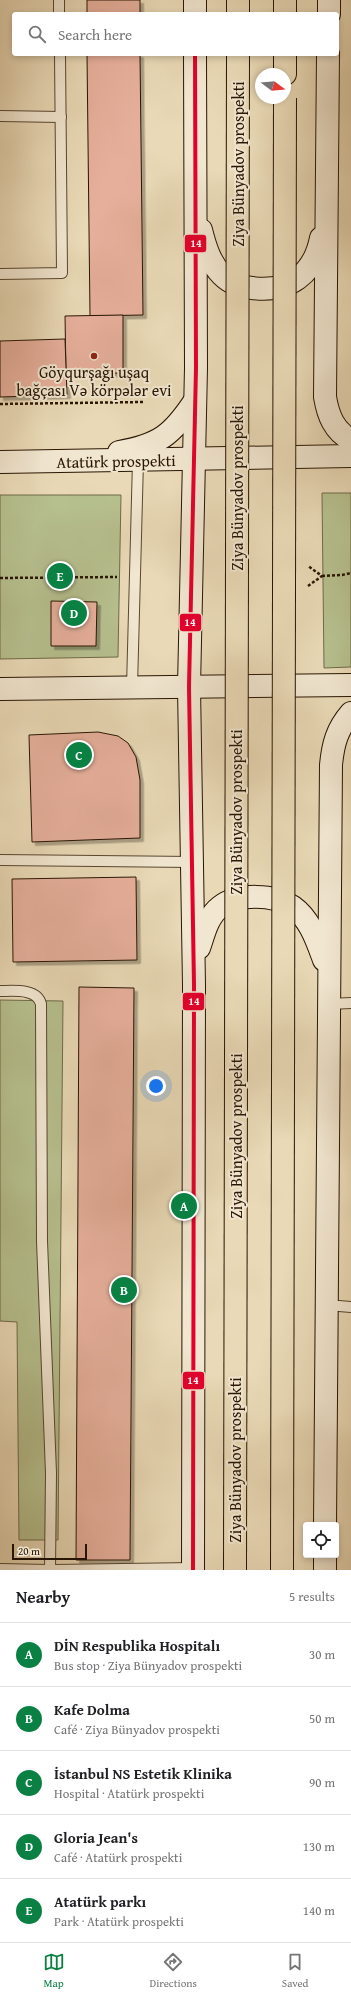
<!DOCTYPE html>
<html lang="en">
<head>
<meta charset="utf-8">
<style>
  :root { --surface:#fff; --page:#f2f2f2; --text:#202124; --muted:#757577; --line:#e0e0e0; --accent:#0b8043 }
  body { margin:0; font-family:"Gentium Book Plus",serif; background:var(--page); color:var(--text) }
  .controls { position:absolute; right:12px; bottom:12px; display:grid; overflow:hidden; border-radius:4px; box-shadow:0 2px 6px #0003 }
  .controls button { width:36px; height:36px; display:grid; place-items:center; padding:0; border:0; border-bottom:1px solid var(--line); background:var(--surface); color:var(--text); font:20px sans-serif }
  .compass { position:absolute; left:255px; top:68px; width:36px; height:36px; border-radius:50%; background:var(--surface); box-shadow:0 2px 6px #0003; rotate:106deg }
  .scale { position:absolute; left:12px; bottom:10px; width:75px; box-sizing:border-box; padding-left:4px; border:2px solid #281503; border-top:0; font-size:11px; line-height:14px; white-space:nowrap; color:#281503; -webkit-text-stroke:3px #f1e6d0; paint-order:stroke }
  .you { position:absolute; left:156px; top:1086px; width:14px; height:14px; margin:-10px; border:3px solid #fff; border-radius:50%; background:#1a73e8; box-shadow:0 0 0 6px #1a73e833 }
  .badge { display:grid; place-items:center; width:26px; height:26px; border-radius:50%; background:var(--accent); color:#fff; font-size:13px; font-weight:700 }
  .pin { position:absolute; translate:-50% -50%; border:2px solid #fff; box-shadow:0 1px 4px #0006 }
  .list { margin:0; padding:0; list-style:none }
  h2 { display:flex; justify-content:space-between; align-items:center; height:52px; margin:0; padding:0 16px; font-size:17px }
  h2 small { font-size:13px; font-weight:400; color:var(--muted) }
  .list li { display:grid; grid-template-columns:26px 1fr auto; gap:12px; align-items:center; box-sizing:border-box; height:64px; padding:0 16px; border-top:1px solid var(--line) }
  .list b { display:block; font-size:15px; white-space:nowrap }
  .list p { margin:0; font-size:13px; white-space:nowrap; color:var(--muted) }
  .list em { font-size:13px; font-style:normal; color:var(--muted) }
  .icon { flex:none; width:22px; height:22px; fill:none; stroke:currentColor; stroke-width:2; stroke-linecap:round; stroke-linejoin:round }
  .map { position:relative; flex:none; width:351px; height:1570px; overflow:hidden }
  .search { position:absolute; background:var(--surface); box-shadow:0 2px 6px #0003; left:12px; right:12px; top:12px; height:44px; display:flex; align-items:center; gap:10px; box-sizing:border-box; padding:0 14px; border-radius:4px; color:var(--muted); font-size:15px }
  .sheet { height:372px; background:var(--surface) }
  nav { display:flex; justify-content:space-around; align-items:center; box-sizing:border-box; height:56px; border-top:1px solid var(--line); background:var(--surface); font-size:11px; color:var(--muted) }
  nav a { display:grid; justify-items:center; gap:2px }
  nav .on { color:var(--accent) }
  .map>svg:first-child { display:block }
  .green { fill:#b6bf8e; stroke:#6f6a48 }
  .building { fill:#e6af9b; stroke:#281503; filter:url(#shadow) }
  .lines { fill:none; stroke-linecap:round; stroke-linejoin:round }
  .service-casing { stroke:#584630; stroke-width:12 }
  .secondary-casing { stroke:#281503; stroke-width:24 }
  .primary-casing { stroke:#281503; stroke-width:24 }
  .path { stroke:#281503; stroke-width:2.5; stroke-dasharray:3 2; stroke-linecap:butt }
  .service { stroke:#f1e6d0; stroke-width:10 }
  .secondary { stroke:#f1e6d0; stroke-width:22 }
  .primary { stroke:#e9d9b6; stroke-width:22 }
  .primary-bridge-casing { stroke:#281503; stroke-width:24; stroke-linecap:butt }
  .primary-bridge { stroke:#e9d9b6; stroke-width:22 }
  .bus-1-casing { stroke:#f1e6d0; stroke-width:7 }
  .bus-1 { stroke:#e4002b; stroke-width:4 }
  .poi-dot { fill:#8f2418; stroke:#f1e6d0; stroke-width:1.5 }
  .labels { text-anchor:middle; stroke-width:4; stroke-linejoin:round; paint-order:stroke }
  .street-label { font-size:16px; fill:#281503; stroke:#f1e6d0 }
  .poi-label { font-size:16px; fill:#281503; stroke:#f1e6d0 }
  .line-badge { stroke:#f1e6d0; stroke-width:1.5 }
  .badge-label { font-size:11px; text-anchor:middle; font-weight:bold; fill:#fff }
</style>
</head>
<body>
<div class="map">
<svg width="351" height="1570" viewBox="0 0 351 1570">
  <defs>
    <filter id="shadow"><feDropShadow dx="3.5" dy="3.5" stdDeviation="0" flood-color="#0004"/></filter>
  </defs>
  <rect width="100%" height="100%" fill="#e9d9b6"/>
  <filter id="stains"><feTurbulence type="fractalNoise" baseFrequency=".005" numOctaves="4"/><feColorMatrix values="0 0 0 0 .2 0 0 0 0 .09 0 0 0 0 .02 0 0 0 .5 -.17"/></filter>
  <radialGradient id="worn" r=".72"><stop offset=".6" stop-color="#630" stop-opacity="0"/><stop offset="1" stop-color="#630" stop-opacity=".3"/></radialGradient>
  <!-- green -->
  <g class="green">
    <polygon points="322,493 351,493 351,667 324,668"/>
    <polygon points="0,495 121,495 118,657 0,659"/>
    <polygon points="0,1000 63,1001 58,1540 19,1540 17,1322 0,1321"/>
  </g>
  <!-- building -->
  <g class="building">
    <rect x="87" y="0" width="53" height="14"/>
    <polygon points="87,54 140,54 143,315 90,316"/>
    <polygon points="123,315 123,373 66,374 65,316"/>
    <polygon points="65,339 67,395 0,397 0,341"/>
    <polygon points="51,601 97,602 96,646 51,646"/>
    <polygon points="98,732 118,736 128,743 136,757 140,780 140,838 32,842 29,735"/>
    <polygon points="136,877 137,960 13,962 12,879"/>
    <polygon points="79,987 134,988 130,1560 76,1560"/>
  </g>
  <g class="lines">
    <!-- service casing -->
    <g class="service-casing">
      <g id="service">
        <polyline points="59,0 59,14"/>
        <polyline points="0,116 61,117"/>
        <polyline points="0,274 62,273 60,54"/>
        <polyline points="132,687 138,461"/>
        <polyline points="0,860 193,862"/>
        <path d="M0,991c13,0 37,-3 41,13l1,237 9,232 -1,97"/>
        <polyline points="329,1004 351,1003"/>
        <polyline points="327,1305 351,1307"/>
        <polyline points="0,1569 49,1570"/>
        <polyline points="53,1570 193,1568"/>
      </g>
    </g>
    <!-- secondary casing -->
    <g class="secondary-casing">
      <g id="secondary">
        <polyline points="195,14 195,0"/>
        <polyline points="329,14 329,0"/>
        <path d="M328,54l-3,343c3,18 9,34 26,43"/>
        <path d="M201,230c4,16 9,33 21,45 8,8 19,12 30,13 37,5 62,-14 69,-50"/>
        <path d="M119,452c40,-7 53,-17 75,-50"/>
        <polyline points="0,462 351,456"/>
        <polyline points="0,689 351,685"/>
        <path d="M199,948c5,-14 8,-31 21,-41 18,-14 54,-13 73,0 17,12 24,34 31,53"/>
        <path d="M325,1525l6,-760c2,-21 6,-36 20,-52"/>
        <polyline points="193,1570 194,985 189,687 196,368 195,54"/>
        <polyline points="325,1570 325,1555"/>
      </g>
    </g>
    <!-- primary casing -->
    <g class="primary-casing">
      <g id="primary">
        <polyline points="238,14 238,0"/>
        <polyline points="285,14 285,0"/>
        <polyline points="285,74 285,54"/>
      </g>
    </g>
    <!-- path -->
    <g class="path">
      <polyline points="0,404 143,402"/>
      <polyline points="322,576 342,575 351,573"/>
      <polyline points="0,578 117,577"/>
      <polyline points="308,586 322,576 308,566"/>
    </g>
    <!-- service -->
    <use href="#service" class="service"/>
    <!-- secondary -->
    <use href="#secondary" class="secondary"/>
    <!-- primary -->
    <use href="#primary" class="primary"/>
    <!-- primary-bridge casing -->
    <g class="primary-bridge-casing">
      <g id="primary-bridge">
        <polyline points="235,1570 238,54"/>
        <polyline points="282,1570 285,98"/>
      </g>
    </g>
    <!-- primary-bridge -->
    <use href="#primary-bridge" class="primary-bridge"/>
    <!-- bus-1 casing -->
    <g class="bus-1-casing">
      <polyline id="bus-1" points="193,1570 194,985 189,687 196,368 195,54"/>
    </g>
    <!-- bus-1 -->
    <use href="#bus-1" class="bus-1"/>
  </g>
  <!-- markers -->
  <circle class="poi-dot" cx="94" cy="356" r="4"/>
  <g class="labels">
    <!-- street labels -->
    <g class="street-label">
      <text transform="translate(238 164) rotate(-90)" y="6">Ziya Bünyadov prospekti</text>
      <text transform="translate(116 461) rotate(-1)" y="6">Atatürk prospekti</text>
      <text transform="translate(237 488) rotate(-90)" y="6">Ziya Bünyadov prospekti</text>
      <text transform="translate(236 812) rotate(-90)" y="6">Ziya Bünyadov prospekti</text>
      <text transform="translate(236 1136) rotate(-90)" y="6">Ziya Bünyadov prospekti</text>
      <text transform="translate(235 1460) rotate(-90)" y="6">Ziya Bünyadov prospekti</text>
    </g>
    <!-- poi labels -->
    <g class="poi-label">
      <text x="94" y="378">Göyqurşağı uşaq<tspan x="94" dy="18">bağçası Və körpələr evi</tspan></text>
    </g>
  </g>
  <g class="line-badge">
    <rect x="184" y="234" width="23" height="19" rx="4" fill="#e4002b"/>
    <rect x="179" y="613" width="23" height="19" rx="4" fill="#e4002b"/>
    <rect x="182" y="992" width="23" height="19" rx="4" fill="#e4002b"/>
    <rect x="182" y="1371" width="23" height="19" rx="4" fill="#e4002b"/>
  </g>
  <g class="badge-label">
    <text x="196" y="247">14</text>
    <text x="190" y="626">14</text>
    <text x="194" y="1005">14</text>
    <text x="193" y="1384">14</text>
  </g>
  <rect width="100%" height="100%" filter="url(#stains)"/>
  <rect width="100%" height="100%" fill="url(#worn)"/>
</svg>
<div class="controls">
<button><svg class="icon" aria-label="locate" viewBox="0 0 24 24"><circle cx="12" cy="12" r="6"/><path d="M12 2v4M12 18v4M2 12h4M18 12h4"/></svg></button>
</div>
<svg class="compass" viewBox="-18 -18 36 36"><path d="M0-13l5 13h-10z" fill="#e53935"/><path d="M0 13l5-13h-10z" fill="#757577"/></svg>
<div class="scale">20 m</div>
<div class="you"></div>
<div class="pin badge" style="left:184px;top:1206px">A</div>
<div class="pin badge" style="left:124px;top:1290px">B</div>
<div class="pin badge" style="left:79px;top:755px">C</div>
<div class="pin badge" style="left:74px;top:613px">D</div>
<div class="pin badge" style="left:60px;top:576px">E</div>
<div class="search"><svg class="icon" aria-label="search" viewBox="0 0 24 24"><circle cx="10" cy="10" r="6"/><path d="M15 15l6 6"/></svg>Search here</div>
</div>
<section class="sheet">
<h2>Nearby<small>5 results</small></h2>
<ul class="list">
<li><span class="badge">A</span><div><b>DİN Respublika Hospitalı</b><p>Bus stop · Ziya Bünyadov prospekti</p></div><em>30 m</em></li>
<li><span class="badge">B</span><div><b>Kafe Dolma</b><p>Café · Ziya Bünyadov prospekti</p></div><em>50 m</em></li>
<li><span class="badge">C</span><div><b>İstanbul NS Estetik Klinika</b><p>Hospital · Atatürk prospekti</p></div><em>90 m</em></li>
<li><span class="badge">D</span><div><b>Gloria Jean's</b><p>Café · Atatürk prospekti</p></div><em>130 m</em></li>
<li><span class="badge">E</span><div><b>Atatürk parkı</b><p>Park · Atatürk prospekti</p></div><em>140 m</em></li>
</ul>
</section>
<nav>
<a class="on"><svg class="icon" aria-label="map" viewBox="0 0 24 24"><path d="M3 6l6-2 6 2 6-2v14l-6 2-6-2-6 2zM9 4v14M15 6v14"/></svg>Map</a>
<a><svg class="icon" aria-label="directions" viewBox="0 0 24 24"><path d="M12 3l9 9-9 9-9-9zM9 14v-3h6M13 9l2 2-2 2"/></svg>Directions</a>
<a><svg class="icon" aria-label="saved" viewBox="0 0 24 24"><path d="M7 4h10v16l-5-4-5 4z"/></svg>Saved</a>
</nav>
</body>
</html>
